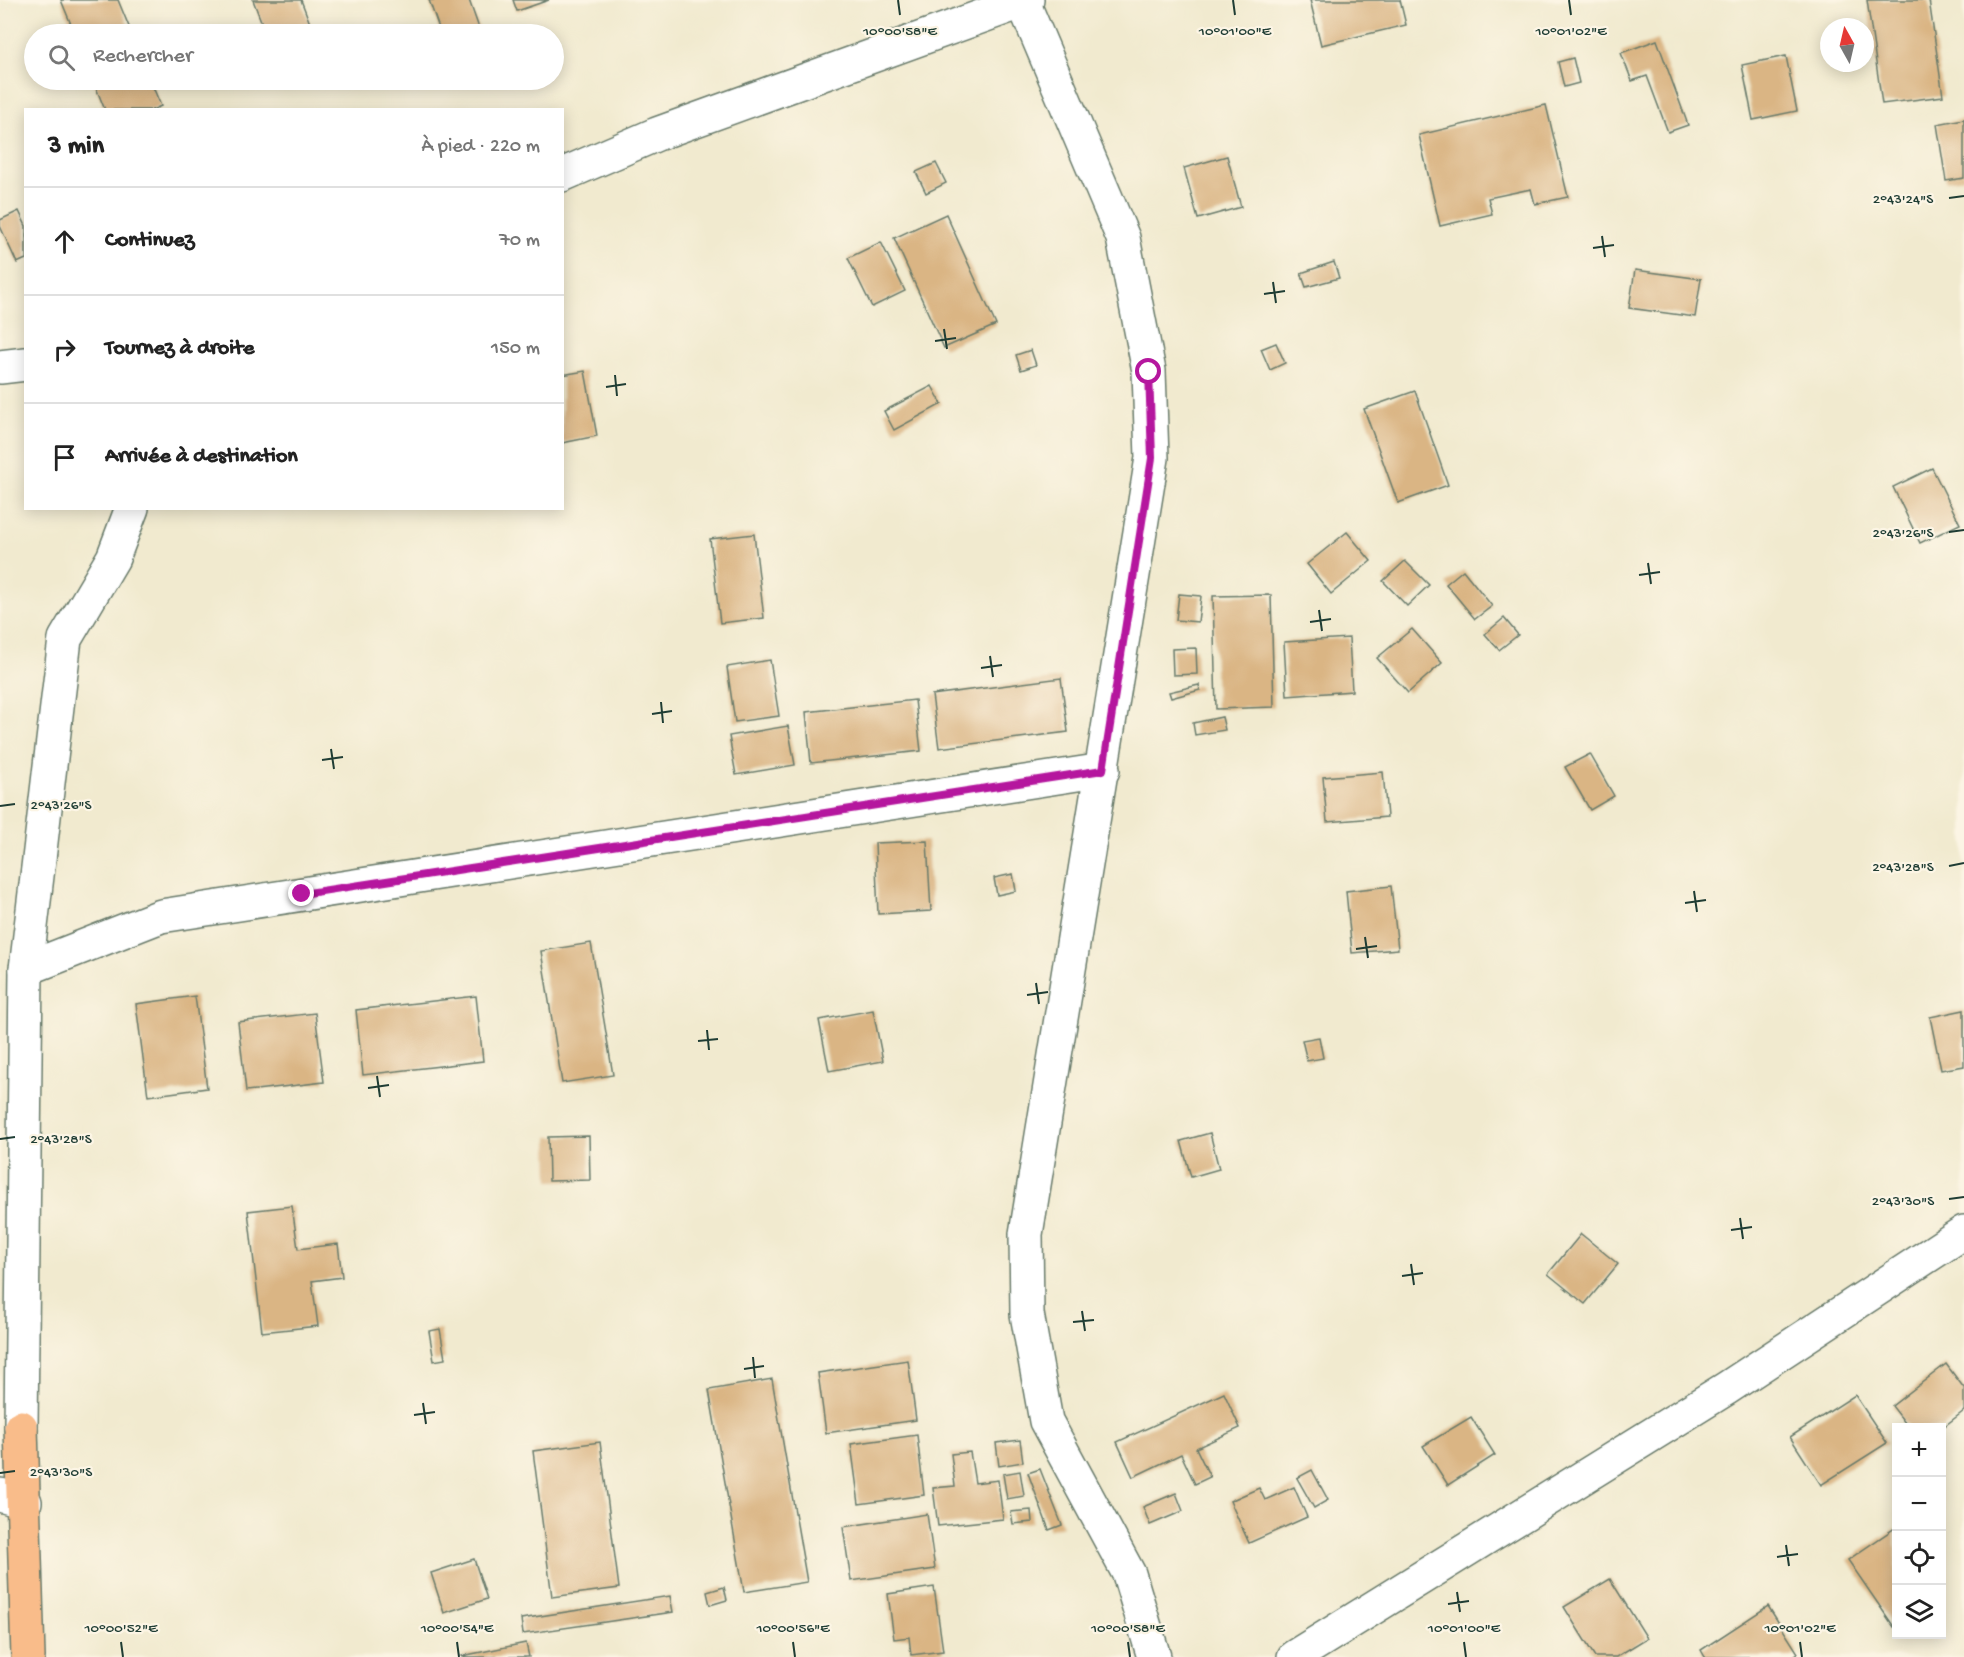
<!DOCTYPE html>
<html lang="fr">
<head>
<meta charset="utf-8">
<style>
  :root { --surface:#fff; --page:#f2f2f2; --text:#222; --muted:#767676; --line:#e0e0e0 }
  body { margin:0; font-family:"Gochi Hand",sans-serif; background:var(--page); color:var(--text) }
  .controls { position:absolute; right:18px; bottom:18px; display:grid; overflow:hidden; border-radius:0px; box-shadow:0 3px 15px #0003 }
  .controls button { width:54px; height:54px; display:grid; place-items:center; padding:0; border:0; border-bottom:2px solid var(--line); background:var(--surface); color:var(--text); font:30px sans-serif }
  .compass { position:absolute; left:1820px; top:18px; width:54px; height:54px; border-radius:50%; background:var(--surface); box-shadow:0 3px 15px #0003; rotate:352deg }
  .stop { position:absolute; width:18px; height:18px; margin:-14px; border:4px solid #b5179e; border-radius:50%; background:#fff }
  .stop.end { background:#b5179e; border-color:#fff; box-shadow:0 2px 6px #0008 }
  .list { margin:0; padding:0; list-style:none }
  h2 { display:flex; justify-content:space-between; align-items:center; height:78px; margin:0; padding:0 24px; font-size:26px }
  h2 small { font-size:20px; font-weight:400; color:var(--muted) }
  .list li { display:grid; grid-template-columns:39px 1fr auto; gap:18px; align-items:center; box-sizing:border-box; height:108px; padding:0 24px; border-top:2px solid var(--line) }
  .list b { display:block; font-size:22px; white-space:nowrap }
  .list em { font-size:20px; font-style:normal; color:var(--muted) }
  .icon { flex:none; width:33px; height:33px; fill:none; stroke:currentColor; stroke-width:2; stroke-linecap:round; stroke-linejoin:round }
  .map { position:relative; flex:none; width:1964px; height:1657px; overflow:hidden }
  .search { position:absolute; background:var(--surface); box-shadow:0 3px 15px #0003; left:24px; top:24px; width:540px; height:66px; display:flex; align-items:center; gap:15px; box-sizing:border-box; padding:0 21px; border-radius:33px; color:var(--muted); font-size:22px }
  .panel { position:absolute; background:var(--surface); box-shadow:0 3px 15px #0003; left:24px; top:108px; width:540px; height:402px; border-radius:0px }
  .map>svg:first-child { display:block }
  .building { fill:#dab584 }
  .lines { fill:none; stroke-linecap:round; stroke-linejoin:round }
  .minor-casing { stroke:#687a6a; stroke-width:36 }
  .tertiary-casing { stroke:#687a6a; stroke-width:36 }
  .trunk-casing { stroke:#687a6a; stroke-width:36 }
  .minor { stroke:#fff; stroke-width:33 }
  .tertiary { stroke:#fff; stroke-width:33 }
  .trunk { stroke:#f9bc8a; stroke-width:33 }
  .route { stroke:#b5179e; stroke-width:8 }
  .ticks { fill:none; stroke:#1f3d34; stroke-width:2 }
  .ticks-label { font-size:15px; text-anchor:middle; fill:#1f3d34; stroke:#fcf5e5; stroke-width:4.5; stroke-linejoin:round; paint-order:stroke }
</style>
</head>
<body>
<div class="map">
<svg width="1964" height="1657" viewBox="0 0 1964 1657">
  <rect width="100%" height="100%" fill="#fcf5e5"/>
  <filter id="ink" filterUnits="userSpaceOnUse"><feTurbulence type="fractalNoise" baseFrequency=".0167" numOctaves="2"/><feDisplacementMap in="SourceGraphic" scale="12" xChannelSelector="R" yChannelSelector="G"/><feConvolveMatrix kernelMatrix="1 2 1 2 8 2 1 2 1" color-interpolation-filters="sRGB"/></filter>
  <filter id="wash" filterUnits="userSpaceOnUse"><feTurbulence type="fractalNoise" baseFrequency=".008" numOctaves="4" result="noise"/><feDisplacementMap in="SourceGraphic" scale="24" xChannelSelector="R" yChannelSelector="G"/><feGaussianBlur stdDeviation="1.35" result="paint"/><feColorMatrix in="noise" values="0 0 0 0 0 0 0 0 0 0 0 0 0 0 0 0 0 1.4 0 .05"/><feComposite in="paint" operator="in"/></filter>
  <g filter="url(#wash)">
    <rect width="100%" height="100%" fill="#f1eacf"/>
    <g id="blocks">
      <!-- building -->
      <g class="building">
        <polygon points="61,0 118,0 132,34 75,34"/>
        <polygon points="253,0 301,0 314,34 266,34"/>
        <polygon points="429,0 469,0 480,31 470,34 441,34"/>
        <polygon points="513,0 549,0 517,11"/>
        <polygon points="1310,0 1400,0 1406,25 1321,45"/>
        <polygon points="1867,0 1929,0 1943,96 1882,104"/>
        <polygon points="1657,40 1688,125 1668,132 1647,76 1632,81 1621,53"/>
        <polygon points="1786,56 1797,111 1753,120 1742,65"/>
        <polygon points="1573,58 1579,83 1564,87 1558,62"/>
        <polygon points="93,80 150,80 161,106 152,110 105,110"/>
        <polygon points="1546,105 1568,197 1535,204 1531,189 1488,198 1492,214 1440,226 1419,135"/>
        <polygon points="1964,119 1964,178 1946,181 1937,124"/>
        <polygon points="1227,156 1241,207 1198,219 1184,168"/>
        <polygon points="936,163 946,183 926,193 916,172"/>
        <polygon points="19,211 26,226 26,259 17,263 0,226 0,220"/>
        <polygon points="946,214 996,325 944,348 894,238"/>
        <polygon points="881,242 905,291 872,307 848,258"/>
        <polygon points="1334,262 1339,278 1306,287 1301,273"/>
        <polygon points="1635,270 1701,279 1695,317 1629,308"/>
        <polygon points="1276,343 1285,363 1270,370 1261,349"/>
        <polygon points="1031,350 1036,365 1021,370 1016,355"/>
        <polygon points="585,371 597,436 562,443 562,375"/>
        <polygon points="932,386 942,404 894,430 884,411"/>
        <polygon points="1415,391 1448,485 1398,503 1364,409"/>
        <polygon points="1932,468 1960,524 1920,543 1893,487"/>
        <polygon points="1347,532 1371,561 1331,594 1307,564"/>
        <polygon points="754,534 764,618 720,623 710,539"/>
        <polygon points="1405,561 1429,585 1407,606 1383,581"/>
        <polygon points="1463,570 1492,606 1475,619 1446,584"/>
        <polygon points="1179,594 1201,596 1198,622 1176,620"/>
        <polygon points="1271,595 1274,707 1216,709 1213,596"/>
        <polygon points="1504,618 1518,635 1499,650 1485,634"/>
        <polygon points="1412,629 1442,663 1408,693 1377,658"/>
        <polygon points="1349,638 1352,691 1287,696 1284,642"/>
        <polygon points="1196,648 1197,674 1173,675 1172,649"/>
        <polygon points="770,660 779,716 735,722 727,667"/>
        <polygon points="1061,678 1068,732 939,748 932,695"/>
        <polygon points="1199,685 1200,690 1171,698 1169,692"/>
        <polygon points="915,700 921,751 811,763 806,712"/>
        <polygon points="1222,717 1225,730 1195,735 1193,723"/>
        <polygon points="788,726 795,765 736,775 729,736"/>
        <polygon points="1590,754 1614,796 1590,810 1565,767"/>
        <polygon points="1383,772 1387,817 1327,822 1323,777"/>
        <polygon points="927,841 931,911 878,914 875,843"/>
        <polygon points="1013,874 1016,891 997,895 994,878"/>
        <polygon points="1391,886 1398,949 1352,953 1346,891"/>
        <polygon points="591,943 613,1075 562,1083 541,951"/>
        <polygon points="195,996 207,1088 148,1096 136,1004"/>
        <polygon points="476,996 483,1061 363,1075 356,1010"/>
        <polygon points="873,1010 883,1061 829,1071 819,1020"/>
        <polygon points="1964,1010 1964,1066 1941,1070 1930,1017"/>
        <polygon points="315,1013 324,1082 246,1091 238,1022"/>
        <polygon points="1319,1037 1323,1058 1307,1061 1302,1040"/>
        <polygon points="1210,1133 1219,1169 1191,1177 1181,1141"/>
        <polygon points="589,1136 590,1180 549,1181 548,1137"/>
        <polygon points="292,1206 298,1249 338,1244 342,1277 312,1281 318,1326 262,1332 248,1211"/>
        <polygon points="1581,1234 1618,1264 1585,1304 1548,1274"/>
        <polygon points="440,1329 445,1359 434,1361 429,1331"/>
        <polygon points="908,1360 916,1420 826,1433 818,1373"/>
        <polygon points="1946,1364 1964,1388 1964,1411 1942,1428 1909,1428 1892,1406"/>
        <polygon points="772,1379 807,1582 744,1592 709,1390"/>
        <polygon points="1224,1393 1240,1428 1196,1448 1210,1477 1195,1484 1181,1454 1133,1477 1117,1442"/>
        <polygon points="1855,1395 1887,1443 1821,1485 1790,1437"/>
        <polygon points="1471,1417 1495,1455 1448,1485 1423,1446"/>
        <polygon points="917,1435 924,1495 859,1504 851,1444"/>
        <polygon points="1020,1440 1023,1462 999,1466 996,1443"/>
        <polygon points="600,1442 619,1588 552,1597 533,1451"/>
        <polygon points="970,1452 975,1483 998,1480 1003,1519 938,1526 933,1488 955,1486 951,1454"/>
        <polygon points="1040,1469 1062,1525 1049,1530 1028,1473"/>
        <polygon points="1312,1470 1328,1500 1314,1508 1297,1478"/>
        <polygon points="1020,1471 1024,1496 1007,1499 1003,1474"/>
        <polygon points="1294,1487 1307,1517 1249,1543 1230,1501 1259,1488 1265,1500"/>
        <polygon points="1176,1493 1183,1511 1150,1525 1143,1507"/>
        <polygon points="1031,1510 1032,1522 1013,1524 1011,1512"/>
        <polygon points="927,1514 935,1569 851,1581 843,1527"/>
        <polygon points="1895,1528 1896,1625 1894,1627 1848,1560"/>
        <polygon points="474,1559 487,1599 444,1613 431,1573"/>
        <polygon points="1610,1579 1647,1638 1616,1657 1595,1657 1564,1607"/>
        <polygon points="724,1587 727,1600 710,1605 707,1592"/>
        <polygon points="934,1587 943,1651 911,1655 909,1637 894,1639 888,1594"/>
        <polygon points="670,1596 673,1612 523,1634 521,1619"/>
        <polygon points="1768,1606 1798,1653 1792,1657 1705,1657 1701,1650"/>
        <polygon points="526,1643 529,1657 463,1657 462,1656"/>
      </g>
    </g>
  </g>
  <g filter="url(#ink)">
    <use href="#blocks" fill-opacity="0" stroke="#687a6a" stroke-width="1.5"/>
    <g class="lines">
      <!-- minor casing -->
      <g class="minor-casing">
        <g id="minor">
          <polyline points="1023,2 1123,238 1149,371 1152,458 1026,1234 1027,1314 1046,1421 1129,1574 1154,1657"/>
          <polyline points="26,969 161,916 1103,770"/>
          <polyline points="0,1495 25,1502"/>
          <polyline points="1294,1657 1727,1388 1964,1232"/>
        </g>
      </g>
      <!-- tertiary casing -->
      <g class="tertiary-casing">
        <g id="tertiary">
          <polyline points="562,175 657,134 1027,0"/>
          <polyline points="0,367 26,364"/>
          <polyline points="21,1427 26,969 65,639 113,558 132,508"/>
        </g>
      </g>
      <!-- trunk casing -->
      <g class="trunk-casing">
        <polyline id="trunk" points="21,1427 28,1657"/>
      </g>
      <!-- minor -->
      <use href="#minor" class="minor"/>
      <!-- tertiary -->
      <use href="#tertiary" class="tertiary"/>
      <!-- trunk -->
      <use href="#trunk" class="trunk"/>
    </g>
  </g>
  <g class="lines" filter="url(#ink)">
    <!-- route -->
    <polyline class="route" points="302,894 1103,770 1152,458 1149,372"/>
  </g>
  <!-- ticks -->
  <path class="ticks" d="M898,0l2,15M1233,0l2,15M1569,0l2,15M1949,198l15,-2M1602,236l3,21M1593,248l21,-3M1273,282l3,21M1264,294l21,-3M944,329l3,20M935,341l21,-3M615,375l2,21M606,387l20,-3M1949,532l15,-2M1648,563l3,21M1639,575l21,-3M1319,610l3,21M1310,622l21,-3M990,656l3,21M981,668l21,-3M661,702l2,21M652,714l20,-3M331,749l3,20M322,760l21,-3M0,806l15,-2M1949,866l15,-3M1694,891l3,21M1685,903l21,-3M1365,937l3,21M1356,949l21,-3M1036,983l3,21M1027,995l21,-3M707,1030l2,20M698,1041l20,-2M377,1076l3,21M368,1088l21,-3M0,1139l15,-2M1949,1199l15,-2M1740,1218l3,21M1731,1230l21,-3M1411,1264l3,21M1402,1276l21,-3M1082,1311l3,20M1073,1322l21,-2M753,1357l2,21M744,1369l20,-3M423,1403l3,21M414,1415l21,-3M0,1473l15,-2M1786,1545l3,21M1777,1557l21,-3M1457,1592l3,20M1448,1604l21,-3M121,1642l2,15M457,1642l2,15M793,1642l2,15M1128,1642l2,15M1464,1642l2,15M1800,1642l2,15"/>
  <g class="ticks-label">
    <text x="900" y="35">10°00'58"E</text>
    <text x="1235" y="35">10°01'00"E</text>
    <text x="1571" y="35">10°01'02"E</text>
    <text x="1903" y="203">2°43'24"S</text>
    <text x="1903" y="537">2°43'26"S</text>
    <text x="61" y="809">2°43'26"S</text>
    <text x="1903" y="871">2°43'28"S</text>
    <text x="61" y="1143">2°43'28"S</text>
    <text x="1903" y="1205">2°43'30"S</text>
    <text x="61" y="1476">2°43'30"S</text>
    <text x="121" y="1632">10°00'52"E</text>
    <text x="457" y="1632">10°00'54"E</text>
    <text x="793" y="1632">10°00'56"E</text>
    <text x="1128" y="1632">10°00'58"E</text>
    <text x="1464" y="1632">10°01'00"E</text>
    <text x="1800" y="1632">10°01'02"E</text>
  </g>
</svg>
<div class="controls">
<button>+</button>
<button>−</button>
<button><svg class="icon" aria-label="locate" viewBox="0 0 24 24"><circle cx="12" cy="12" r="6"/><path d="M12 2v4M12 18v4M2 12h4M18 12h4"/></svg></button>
<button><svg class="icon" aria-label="layers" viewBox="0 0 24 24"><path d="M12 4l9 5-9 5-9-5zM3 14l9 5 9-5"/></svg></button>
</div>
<svg class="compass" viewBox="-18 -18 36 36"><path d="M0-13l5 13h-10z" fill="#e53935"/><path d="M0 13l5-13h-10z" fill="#767676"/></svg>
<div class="stop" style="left:1149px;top:372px"></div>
<div class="stop end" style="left:302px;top:894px"></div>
<div class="search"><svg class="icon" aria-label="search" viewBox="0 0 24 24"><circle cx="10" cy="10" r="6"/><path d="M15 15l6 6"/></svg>Rechercher</div>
<section class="panel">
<h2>3 min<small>À pied · 220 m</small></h2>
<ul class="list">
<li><svg class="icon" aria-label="ahead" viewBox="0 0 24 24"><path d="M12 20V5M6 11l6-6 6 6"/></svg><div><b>Continuez</b></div><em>70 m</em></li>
<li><svg class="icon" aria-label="right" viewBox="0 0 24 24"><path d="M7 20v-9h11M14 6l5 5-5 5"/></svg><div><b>Tournez à droite</b></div><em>150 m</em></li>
<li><svg class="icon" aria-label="arrive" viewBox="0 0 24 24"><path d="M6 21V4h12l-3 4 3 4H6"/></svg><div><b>Arrivée à destination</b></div></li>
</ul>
</section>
</div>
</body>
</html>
